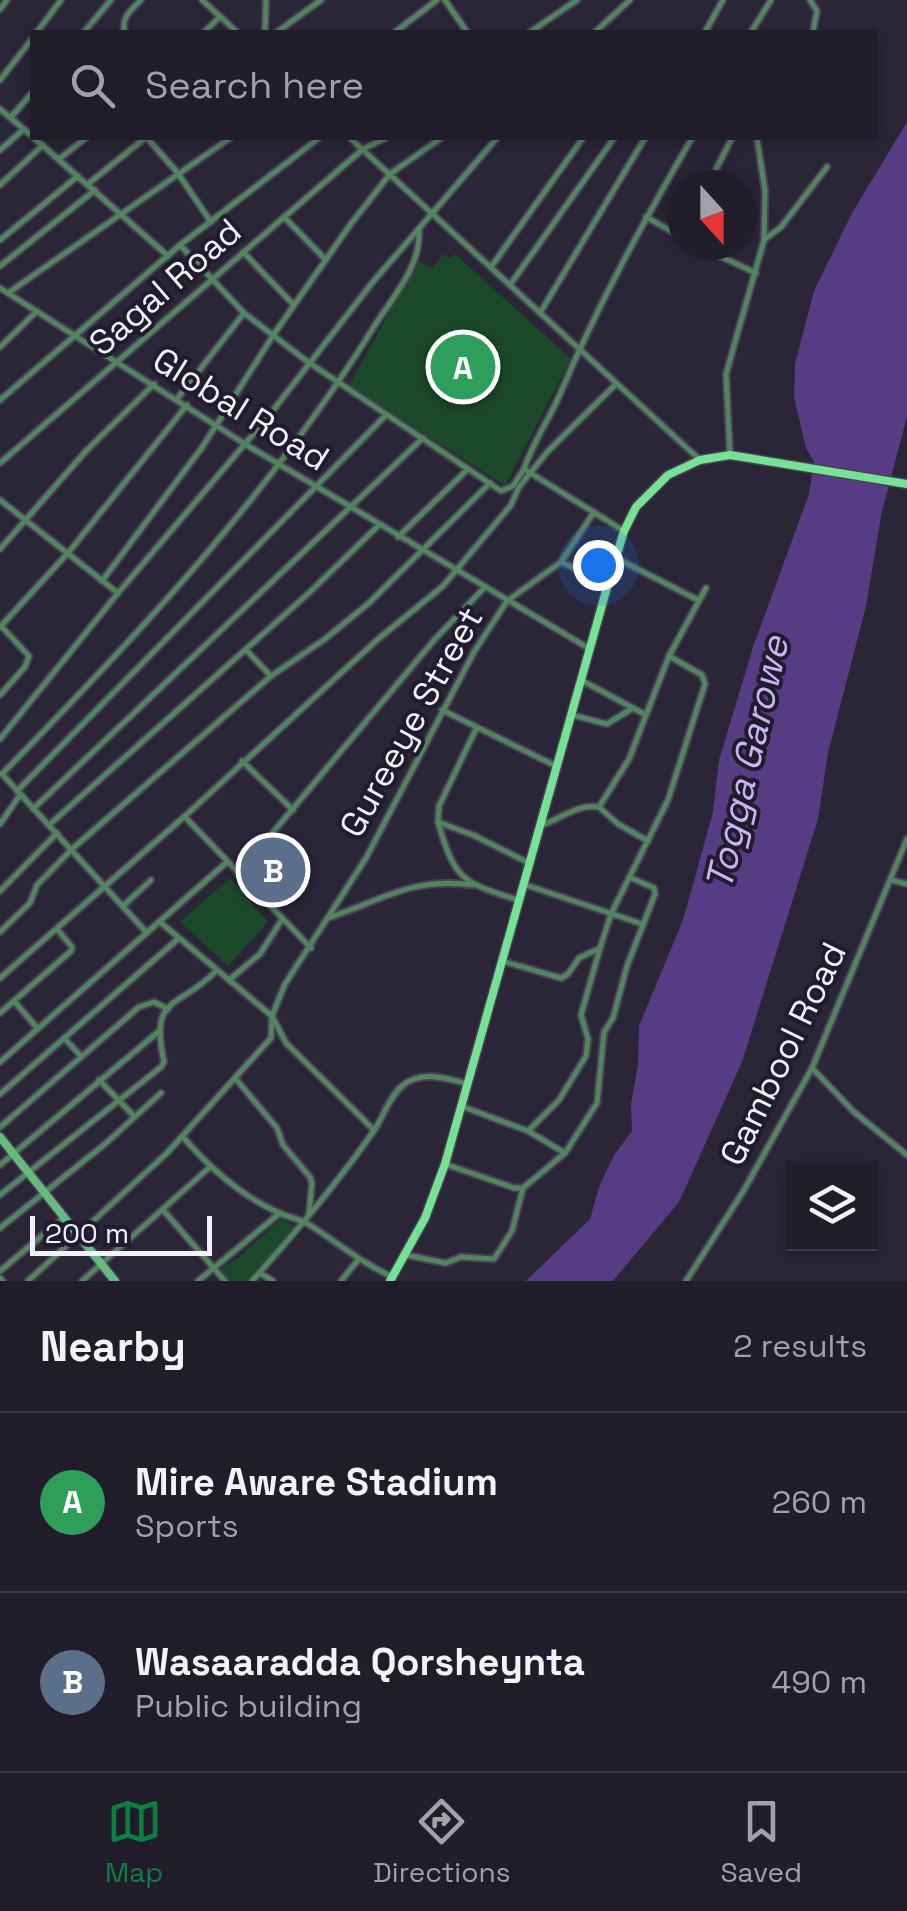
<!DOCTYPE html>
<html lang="en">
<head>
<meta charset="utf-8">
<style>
  :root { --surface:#201c29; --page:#2d2935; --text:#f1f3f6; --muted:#a2a1a8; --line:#3d3a46; --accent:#0b8043 }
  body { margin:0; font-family:"Space Grotesk",sans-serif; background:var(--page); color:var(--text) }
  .controls { position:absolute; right:30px; bottom:30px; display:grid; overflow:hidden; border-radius:0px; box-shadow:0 5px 15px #0003 }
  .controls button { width:90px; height:90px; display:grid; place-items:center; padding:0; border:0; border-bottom:2px solid var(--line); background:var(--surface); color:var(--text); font:50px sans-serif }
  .compass { position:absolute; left:667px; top:170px; width:90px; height:90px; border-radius:50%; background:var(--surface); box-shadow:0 5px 15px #0003; rotate:159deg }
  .scale { position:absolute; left:30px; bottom:25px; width:182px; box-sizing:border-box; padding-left:10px; border:5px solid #f3f0fd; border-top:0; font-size:28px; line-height:35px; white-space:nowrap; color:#f3f0fd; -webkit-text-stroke:8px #201b2d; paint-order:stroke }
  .you { position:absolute; left:598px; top:565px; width:35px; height:35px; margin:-25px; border:8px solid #fff; border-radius:50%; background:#1a73e8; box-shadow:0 0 0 15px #1a73e833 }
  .badge { display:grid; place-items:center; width:65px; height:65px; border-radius:50%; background:var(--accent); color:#fff; font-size:32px; font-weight:700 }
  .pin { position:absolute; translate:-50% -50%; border:5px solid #fff; box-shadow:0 2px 10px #0006 }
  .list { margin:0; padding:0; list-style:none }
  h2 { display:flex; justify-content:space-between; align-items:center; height:130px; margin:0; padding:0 40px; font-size:42px }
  h2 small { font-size:32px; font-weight:400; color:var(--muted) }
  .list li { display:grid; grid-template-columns:65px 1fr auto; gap:30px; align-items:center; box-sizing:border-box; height:180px; padding:0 40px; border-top:2px solid var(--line) }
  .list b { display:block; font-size:38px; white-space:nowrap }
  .list p { margin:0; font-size:32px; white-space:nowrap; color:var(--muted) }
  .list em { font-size:32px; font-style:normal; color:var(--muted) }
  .icon { flex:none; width:55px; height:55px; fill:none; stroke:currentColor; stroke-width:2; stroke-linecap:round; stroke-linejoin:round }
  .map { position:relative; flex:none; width:907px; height:1281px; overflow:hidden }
  .search { position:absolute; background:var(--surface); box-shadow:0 5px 15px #0003; left:30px; right:30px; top:30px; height:110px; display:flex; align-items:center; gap:25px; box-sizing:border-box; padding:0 35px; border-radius:0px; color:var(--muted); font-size:38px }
  .sheet { height:490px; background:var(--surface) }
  nav { display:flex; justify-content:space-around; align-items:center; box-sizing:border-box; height:140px; border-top:2px solid var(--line); background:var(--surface); font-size:28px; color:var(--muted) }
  nav a { display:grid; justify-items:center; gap:5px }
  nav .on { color:var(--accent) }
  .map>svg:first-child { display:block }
  .green { fill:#1c482a }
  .water { fill:#563d83 }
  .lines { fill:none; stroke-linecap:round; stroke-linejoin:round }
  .street-casing { stroke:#464153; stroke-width:9 }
  .secondary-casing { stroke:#464153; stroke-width:11 }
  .primary-casing { stroke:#464153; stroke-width:11 }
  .street { stroke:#538460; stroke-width:5 }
  .secondary { stroke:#67b97e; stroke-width:8 }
  .primary { stroke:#76e295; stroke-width:8 }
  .labels { text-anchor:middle; stroke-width:8; stroke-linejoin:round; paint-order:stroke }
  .street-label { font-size:35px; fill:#f3f0fd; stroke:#201b2d }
  .water-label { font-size:38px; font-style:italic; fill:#c6b5f1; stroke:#201b2d }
</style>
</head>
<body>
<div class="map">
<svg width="907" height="1281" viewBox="0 0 907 1281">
  <rect width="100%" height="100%" fill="#2a2537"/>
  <!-- green -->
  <g class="green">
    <polygon points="443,254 450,259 455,254 571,359 505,486 349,385 416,265 419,261 432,269"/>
    <polygon points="230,878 268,922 228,966 180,922"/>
    <polygon points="282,1218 295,1227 248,1281 228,1281 219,1269 238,1258"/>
  </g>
  <!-- water -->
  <polygon class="water" points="907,122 907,417 882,511 866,606 828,753 818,819 742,1062 679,1202 613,1281 526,1281 590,1219 599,1187 614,1155 632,1131 631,1104 638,1065 639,1026 683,920 713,812 719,760 753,647 809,494 814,462 806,448 794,397 795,364 814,291 852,213"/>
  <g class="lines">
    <!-- street casing -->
    <g class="street-casing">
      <g id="street">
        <polyline points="202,0 237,32"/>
        <polyline points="445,0 467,32"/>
        <polyline points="810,0 817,11 813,32"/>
        <polyline points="0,9 7,0"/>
        <polyline points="37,32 61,0"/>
        <polyline points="84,32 111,0"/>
        <path d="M125,32c-5,-14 7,-23 16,-32"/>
        <polyline points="204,32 220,17"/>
        <polyline points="265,32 266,0"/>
        <polyline points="277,32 321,0"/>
        <polyline points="395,32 437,0"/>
        <polyline points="530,32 577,0"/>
        <polyline points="595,32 630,0"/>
        <polyline points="705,32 723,0"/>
        <polyline points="751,32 771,0"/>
        <polyline points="0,80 32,39"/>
        <polyline points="0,109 32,136"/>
        <polyline points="11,117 32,93"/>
        <polyline points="34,138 168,256"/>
        <polyline points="147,138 177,172 211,222"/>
        <polyline points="350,138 700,460"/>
        <polyline points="0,150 24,129"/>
        <polyline points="59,159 86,138"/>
        <polyline points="88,184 145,138"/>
        <polyline points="0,185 43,145"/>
        <polyline points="708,185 732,138"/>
        <polyline points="284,217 326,260"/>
        <polyline points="646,217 682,237"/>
        <polyline points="0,240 78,176"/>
        <polyline points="764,240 781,227 827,167"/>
        <polyline points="180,245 244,313 308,362 501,491 513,486 524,469 624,531"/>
        <polyline points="696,245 756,273"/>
        <polyline points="243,252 294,305"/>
        <polyline points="0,266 95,190"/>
        <polyline points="491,267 583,138"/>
        <polyline points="510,285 614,138"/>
        <polyline points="0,288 245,444 590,649"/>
        <polyline points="8,293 230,138"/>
        <polyline points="540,313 645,138"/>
        <polyline points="0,347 37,311"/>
        <polyline points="177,399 244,313"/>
        <polyline points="0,400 180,245 319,138"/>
        <polyline points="730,455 726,374 764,240 765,191 757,138"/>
        <polyline points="0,463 363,149 386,138"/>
        <path d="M524,469c9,-27 26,-51 37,-77 37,-88 83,-171 131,-254"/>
        <polyline points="0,500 118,593"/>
        <polyline points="398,537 468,469"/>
        <polyline points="0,549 86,451 154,384"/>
        <polyline points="616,558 698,600"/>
        <polyline points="561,562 608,584"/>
        <polyline points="102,581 203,446 274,334 350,225 390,174 441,138"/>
        <polyline points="0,627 68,553 187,405"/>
        <polyline points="246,650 271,676"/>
        <polyline points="581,680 646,715"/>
        <polyline points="0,695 25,667 29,656 1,626"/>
        <polyline points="442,710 556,766"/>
        <polyline points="572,715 607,724 633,708"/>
        <polyline points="476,729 439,806 438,822 473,835 529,863"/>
        <polyline points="0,739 118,593 267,418 372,283 497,138"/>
        <polyline points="242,761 293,810"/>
        <path d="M2,774c138,-141 269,-281 373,-449 18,-28 46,-59 44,-94"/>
        <polyline points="2,774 147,933"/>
        <polyline points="17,791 386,415"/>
        <polyline points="599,807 629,759 669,656 706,588"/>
        <polyline points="33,809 423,438"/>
        <polyline points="185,817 311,948"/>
        <path d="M438,822c17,59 24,60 80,78"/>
        <polyline points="0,824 20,795"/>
        <polyline points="49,825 310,592 379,525"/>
        <path d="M542,825c21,-7 34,-21 57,-18l19,17 30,17"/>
        <polyline points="238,874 435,639 484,588"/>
        <polyline points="891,880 907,884"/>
        <polyline points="523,884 642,924"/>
        <polyline points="0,891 57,833"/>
        <polyline points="123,906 151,880"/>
        <path d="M328,918c52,-17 86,-42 145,-33"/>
        <polyline points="160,922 272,1016 286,1043 374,1130"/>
        <polyline points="0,932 30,903 37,885 72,849 271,676 325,639 369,603 490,483"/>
        <polyline points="502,961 561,978 568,974 579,958 600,948"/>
        <polyline points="0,978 185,816 377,640 443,586 511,505 519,487 548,451 616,384"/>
        <polyline points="229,980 260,954 281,921"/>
        <polyline points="14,1001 38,1029"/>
        <polyline points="0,1013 71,951 72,947 57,929"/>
        <polyline points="64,1038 81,1056"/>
        <polyline points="0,1062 227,862"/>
        <polyline points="812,1068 854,1112 907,1155"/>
        <polyline points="235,1078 277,1128 283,1145 310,1177 312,1183 309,1214"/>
        <polyline points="99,1080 134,1116"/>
        <polyline points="0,1094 178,939"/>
        <polyline points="461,1106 528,1131 565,1153"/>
        <polyline points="0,1127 139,1007 154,1002 168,1009"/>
        <polyline points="528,1131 559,1100 586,1056 588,1039 581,1015 600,948 611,914 668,800 705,684 702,675 669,656"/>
        <path d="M183,1137c28,32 57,58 96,76 9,4 20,6 29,11 29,18 53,39 85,53"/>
        <polyline points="445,1164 514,1188 523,1188"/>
        <polyline points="0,1165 158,1032"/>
        <path d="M0,1195l161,-128 3,-5c-15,-69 15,-52 53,-92"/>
        <polyline points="163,1210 225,1281"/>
        <polyline points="0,1228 105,1144 161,1093"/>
        <polyline points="406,1255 446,1263 461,1257 494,1259 512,1231 523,1188 565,1153 597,1103 604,1032 613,1018 627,966 655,894 654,888 629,877"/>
        <polyline points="0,1271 63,1218"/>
        <polyline points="260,1273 273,1281"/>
        <polyline points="0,1278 3,1281"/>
        <polyline points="28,1281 167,1153 271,1038 272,1016 285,984 366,858 474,652 507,601 561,562 594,512"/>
        <polyline points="82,1281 210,1167"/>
        <polyline points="198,1281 280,1213"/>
        <path d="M252,1281c43,-48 85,-97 121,-149 10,-14 16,-35 29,-46 19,-16 45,-8 66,-2"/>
        <polyline points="341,1281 358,1260"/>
        <polyline points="686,1281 744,1190 812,1068 907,839"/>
      </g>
    </g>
    <!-- secondary casing -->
    <g class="secondary-casing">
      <polyline id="secondary" points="0,1137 115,1281"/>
    </g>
    <!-- primary casing -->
    <g class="primary-casing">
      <polyline id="primary" points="390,1281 425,1218 445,1164 608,584 624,531 636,507 668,475 700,460 730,455 907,484"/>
    </g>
    <!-- street -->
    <use href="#street" class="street"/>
    <!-- secondary -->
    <use href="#secondary" class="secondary"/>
    <!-- primary -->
    <use href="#primary" class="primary"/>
  </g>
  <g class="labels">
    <!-- street labels -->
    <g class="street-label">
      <text transform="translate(165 287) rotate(-41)" y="12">Sagal Road</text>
      <text transform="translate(241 409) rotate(32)" y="12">Global Road</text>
      <text transform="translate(411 722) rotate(-61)" y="12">Gureeye Street</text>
      <text transform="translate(783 1054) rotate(-64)" y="12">Gambool Road</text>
    </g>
    <!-- water labels -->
    <g class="water-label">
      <text transform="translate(747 763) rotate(-77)" y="13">Togga Garowe</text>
    </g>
  </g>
</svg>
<div class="controls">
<button><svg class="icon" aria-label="layers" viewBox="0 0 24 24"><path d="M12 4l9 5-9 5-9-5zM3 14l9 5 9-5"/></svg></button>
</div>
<svg class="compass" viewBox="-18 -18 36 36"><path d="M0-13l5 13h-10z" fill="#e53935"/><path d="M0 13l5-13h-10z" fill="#a2a1a8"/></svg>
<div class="scale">200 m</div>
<div class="you"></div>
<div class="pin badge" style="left:463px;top:367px;background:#2e9e5b">A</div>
<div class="pin badge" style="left:273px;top:870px;background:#5c6f8a">B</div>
<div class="search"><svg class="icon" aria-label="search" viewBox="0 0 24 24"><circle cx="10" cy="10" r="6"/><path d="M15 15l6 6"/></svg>Search here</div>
</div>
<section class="sheet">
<h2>Nearby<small>2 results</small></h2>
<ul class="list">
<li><span class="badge" style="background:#2e9e5b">A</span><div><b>Mire Aware Stadium</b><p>Sports</p></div><em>260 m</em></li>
<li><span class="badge" style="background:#5c6f8a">B</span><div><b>Wasaaradda Qorsheynta</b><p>Public building</p></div><em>490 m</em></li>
</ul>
</section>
<nav>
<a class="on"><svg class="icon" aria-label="map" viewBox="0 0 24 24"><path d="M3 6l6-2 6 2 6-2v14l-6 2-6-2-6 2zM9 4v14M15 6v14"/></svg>Map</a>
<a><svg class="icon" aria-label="directions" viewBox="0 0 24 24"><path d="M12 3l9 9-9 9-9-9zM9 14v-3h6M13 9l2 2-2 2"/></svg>Directions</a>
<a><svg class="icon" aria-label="saved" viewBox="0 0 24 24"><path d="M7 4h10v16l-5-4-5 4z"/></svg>Saved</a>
</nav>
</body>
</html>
